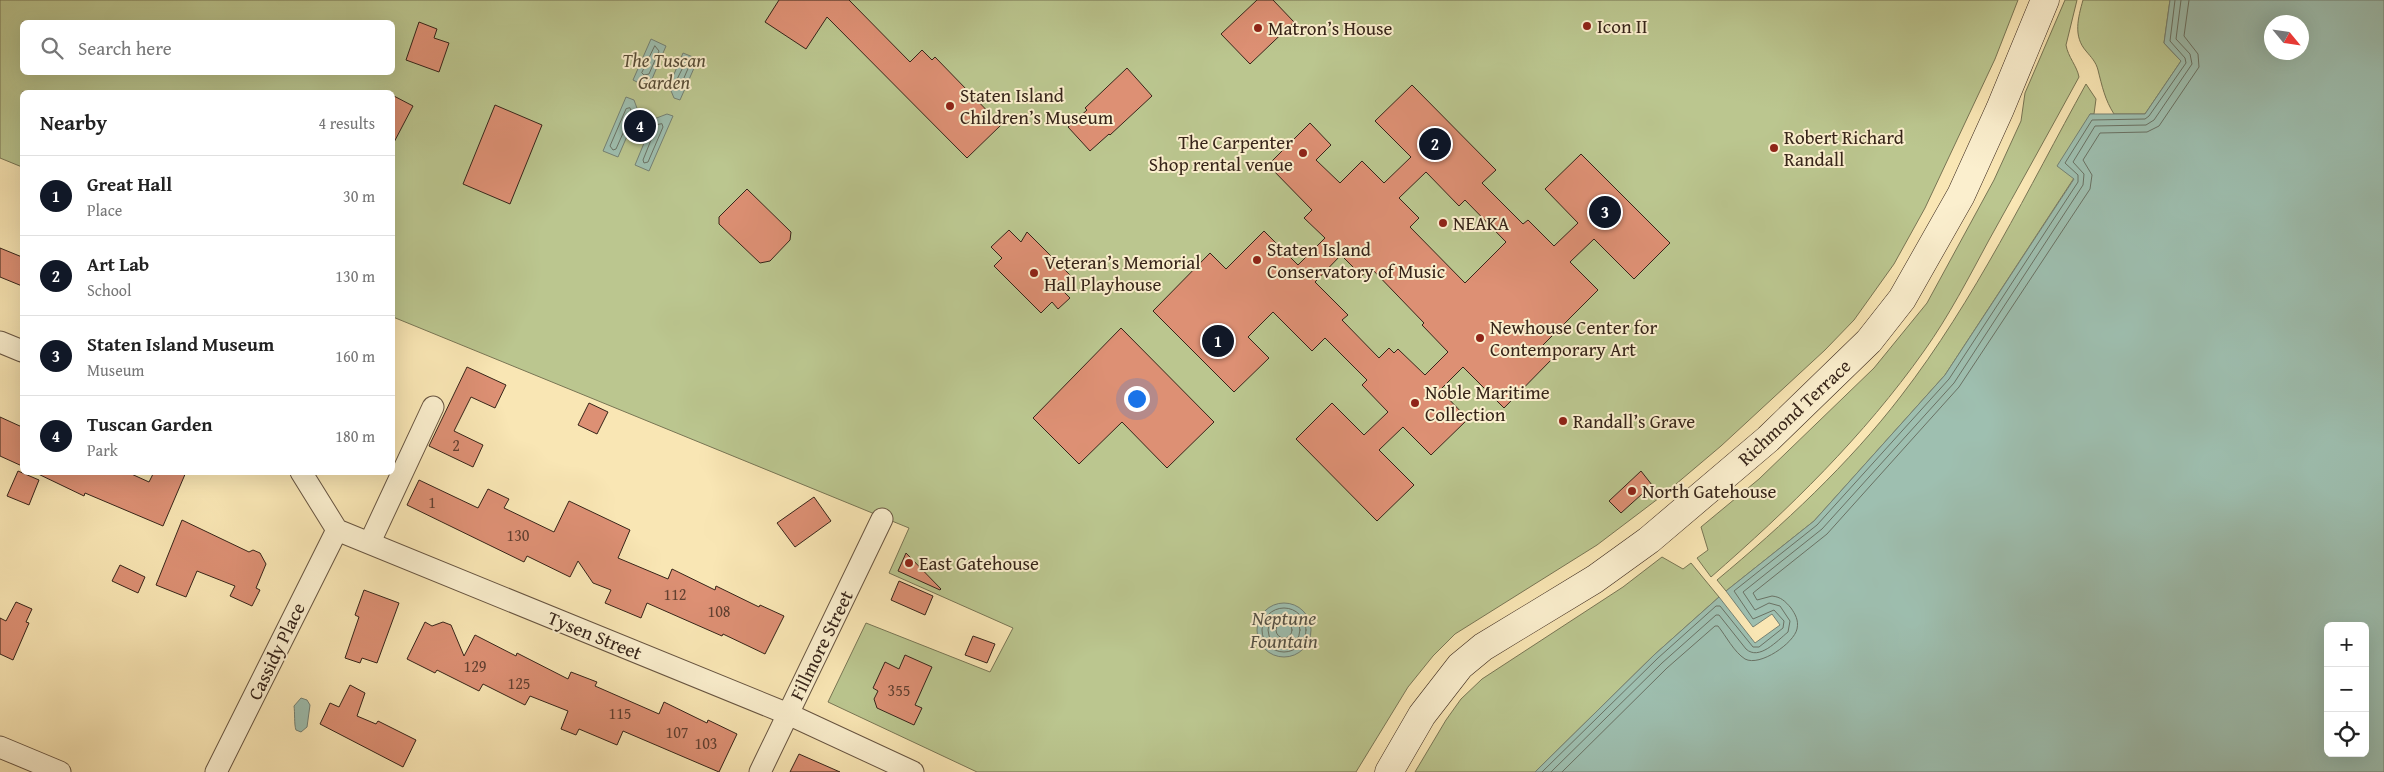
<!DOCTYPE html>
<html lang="en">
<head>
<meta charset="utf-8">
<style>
  :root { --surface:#fff; --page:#f6f6f6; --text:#222; --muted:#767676; --line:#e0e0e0; --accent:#111827 }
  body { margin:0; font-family:"Gentium Book Plus",serif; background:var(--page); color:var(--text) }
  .controls { position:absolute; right:15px; bottom:15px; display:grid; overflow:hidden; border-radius:8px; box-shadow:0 5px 20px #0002 }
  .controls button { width:45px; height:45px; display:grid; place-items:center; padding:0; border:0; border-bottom:1px solid var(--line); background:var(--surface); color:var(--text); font:25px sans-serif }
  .compass { position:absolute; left:2264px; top:15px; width:45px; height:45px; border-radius:50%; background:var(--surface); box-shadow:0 5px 20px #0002; rotate:119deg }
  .you { position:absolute; left:1136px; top:398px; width:18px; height:18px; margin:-12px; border:4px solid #fff; border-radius:50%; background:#1a73e8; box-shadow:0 0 0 8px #1a73e833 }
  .badge { display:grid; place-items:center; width:32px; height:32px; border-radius:50%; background:var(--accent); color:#fff; font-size:16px; font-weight:700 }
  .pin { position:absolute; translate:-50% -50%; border:2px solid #fff; box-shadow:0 1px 5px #0006 }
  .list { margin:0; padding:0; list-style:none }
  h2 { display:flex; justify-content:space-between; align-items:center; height:65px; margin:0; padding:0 20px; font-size:21px }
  h2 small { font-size:16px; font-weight:400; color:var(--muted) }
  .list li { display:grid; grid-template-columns:32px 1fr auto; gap:15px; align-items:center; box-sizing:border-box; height:80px; padding:0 20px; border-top:1px solid var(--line) }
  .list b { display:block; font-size:19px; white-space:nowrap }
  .list p { margin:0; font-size:16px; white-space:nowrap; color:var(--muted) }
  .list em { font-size:16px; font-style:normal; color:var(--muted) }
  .icon { flex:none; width:28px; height:28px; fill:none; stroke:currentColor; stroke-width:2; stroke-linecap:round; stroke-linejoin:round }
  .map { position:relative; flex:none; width:2384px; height:772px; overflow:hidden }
  .search { position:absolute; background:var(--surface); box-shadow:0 5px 20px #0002; left:20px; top:20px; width:375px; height:55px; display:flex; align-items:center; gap:12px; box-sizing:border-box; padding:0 18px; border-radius:8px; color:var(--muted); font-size:19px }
  .panel { position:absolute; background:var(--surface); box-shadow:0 5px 20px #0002; left:20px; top:90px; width:375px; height:385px; border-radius:8px }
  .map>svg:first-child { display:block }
  .green { fill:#bbc68f; stroke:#787554; fill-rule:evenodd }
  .water { fill:#9ebfb0; stroke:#748174; fill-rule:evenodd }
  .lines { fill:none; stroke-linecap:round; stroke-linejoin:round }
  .shore { stroke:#6a7264; stroke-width:1 }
  .building { fill:#dd9074; stroke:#362419; fill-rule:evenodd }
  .minor-casing { stroke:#675440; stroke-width:23 }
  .secondary-casing { stroke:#362419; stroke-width:29 }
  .minor { stroke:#fbefce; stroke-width:21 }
  .secondary { stroke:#fbefce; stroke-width:28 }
  .poi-dot { fill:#8f2418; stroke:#fbefce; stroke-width:2 }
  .labels { text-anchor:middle; stroke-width:4; stroke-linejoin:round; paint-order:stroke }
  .number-label { font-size:16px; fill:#603f30 }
  .poi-label { font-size:19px; fill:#362419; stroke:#fbefce; text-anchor:start }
  .park-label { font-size:19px; font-style:italic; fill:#574c36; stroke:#fbefce }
  .street-label { font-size:19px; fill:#362419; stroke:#fbefce }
  .water-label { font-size:20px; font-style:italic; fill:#555246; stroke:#fbefce }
</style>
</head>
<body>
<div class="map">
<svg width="2384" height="772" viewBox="0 0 2384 772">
  <rect width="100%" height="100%" fill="#f9e6b4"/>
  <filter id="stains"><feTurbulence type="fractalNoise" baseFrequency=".004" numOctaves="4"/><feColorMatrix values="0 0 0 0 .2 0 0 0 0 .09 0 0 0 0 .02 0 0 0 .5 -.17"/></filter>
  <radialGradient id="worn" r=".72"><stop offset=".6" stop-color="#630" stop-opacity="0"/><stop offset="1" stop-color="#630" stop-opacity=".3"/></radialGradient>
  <!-- green -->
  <g class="green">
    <path d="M0,0h2018l-23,59 -70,149 -31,56 -40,56 -29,30 -104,96 -58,49 -66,50 -142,89 -22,22 -25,31 -52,85h-379l-149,-70 38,-79 124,49 23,-44 -124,-55 20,-45 -516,-211 -1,-225h-370v75l-22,-9zM22,22h370v50h-370z"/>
    <path d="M2065,0h12l-11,45c2,12 11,21 13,32 -30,55 -60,109 -90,163 -20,37 -40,76 -65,111 -60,85 -135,158 -213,226l-14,-19 11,-8 -7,-23 58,-48 115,-111 53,-65 67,-123 27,-59 4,-28z"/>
    <path d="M2083,0h87l-6,43 17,18 -36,53h-31c-9,-14 -12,-28 -16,-44 -2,-8 -7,-13 -12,-19 -13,-15 -8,-33 -3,-51z"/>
    <path d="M2086,84l10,15 -2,15h-4l-16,64 -129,197 -131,146 -88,70 -9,-11c66,-55 132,-116 184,-184 74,-96 127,-207 185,-312z"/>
    <polygon points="1662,557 1683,569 1691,563 1719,597 1654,655 1535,772 1415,772 1446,720 1461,699 1482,679 1623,587"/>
  </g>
  <!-- water -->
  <g class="water">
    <path d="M2170,0h214v772h-849l119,-117 65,-58 36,46 25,-18 -8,-11 -19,13 -27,-36 88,-70 131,-146 129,-196 -17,-13 33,-52h55l36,-53 -17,-18zM2272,22h30v30h-30zM2328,626h37v127h-37z"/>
    <polygon points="651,39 666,46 652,79 641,84 633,80"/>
    <polygon points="683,53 698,59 680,100 674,98 669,86"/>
    <polygon points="626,97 634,100 638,111 618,157 603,151"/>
    <polygon points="667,114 673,116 649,171 635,165 654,119"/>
    <circle cx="1284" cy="630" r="27"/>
    <path d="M301,698l6,2 3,5 -3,22 -6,5 -5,-2c-2,-5 -1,-18 -2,-24z"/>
  </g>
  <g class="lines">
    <!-- shore -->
    <g class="shore">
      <polygon points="655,46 659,51 649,74 644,75 642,73"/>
      <polygon points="687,60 690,64 680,87 677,88 675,84"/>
      <polygon points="630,108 632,113 616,149 613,150 610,146 626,109"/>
      <polygon points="662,124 663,127 648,162 644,163 643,160 657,125"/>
      <circle cx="1284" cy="630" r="22"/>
      <circle cx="1284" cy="630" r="16"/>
      <circle cx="1284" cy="630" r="8"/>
      <polyline points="1542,772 1658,658 1716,606 1720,606 1753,647 1759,647 1783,628 1784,621 1774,610 1753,619 1734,591 1817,525 1949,379 2078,182 2078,175 2065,163 2092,120 2145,119 2149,116 2186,63 2185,58 2170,41 2175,0"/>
      <path d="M1551,772l111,-109 54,-48h3l27,34c13,12 31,-8 42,-17l2,-11 -10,-15 -11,-3 -14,7 -12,-18 79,-63 132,-146 129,-198 1,-11 -11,-12 22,-36 51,-1 8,-5 38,-56 -2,-10 -14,-15 5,-39"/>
      <path d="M1562,772l105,-104 48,-42h3c8,10 16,26 27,33 15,8 49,-16 52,-30 2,-9 -2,-15 -6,-21 -6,-7 -10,-11 -19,-12l-15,4 -4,-7 74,-59 132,-147 131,-198 2,-14 -9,-15 17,-27 47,-1 12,-6 40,-59 -1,-13 -14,-18 5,-36"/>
    </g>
  </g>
  <!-- building -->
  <g class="building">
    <polygon points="779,0 849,0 910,62 922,50 932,60 935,57 1001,125 967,158 827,17 806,49 765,22"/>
    <polygon points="1257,0 1273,0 1294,22 1250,64 1221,34"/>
    <polygon points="419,22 437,29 434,38 449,43 439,72 406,60"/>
    <polygon points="1127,68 1152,96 1110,135 1109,134 1090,151 1068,127 1087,110 1085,108"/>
    <path d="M1412,85l84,85 -14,13 41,41 5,-4 26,26 24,-23 -33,-34 36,-35 89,89 -36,36 -40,-40 -24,23 28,28 -56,56 11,12 -49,50 -41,-41 -23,23 28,29 -37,36 -28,-28 -24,23 35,35 -37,36 -81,-82 36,-36 32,32 24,-23 -26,-27 5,-5 -42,-42 -13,13 -39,-39 -25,25 21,21 -35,34 -81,-81 57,-58 16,16 38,-38 34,34 27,-27 -21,-20 8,-8 -44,-45 42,-42 21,22 -15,15 24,23 22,-22 22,22 27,-26 -36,-36zM1426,172l33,34 6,-6 41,42 -41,41 -55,-56 9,-9 -20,-20zM1341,255l21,21 8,-9 54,56 -2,2 26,27 -23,23 -27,-26 -4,4 -5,-5 -10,10 -37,-38 6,-5 -33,-33z"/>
    <polygon points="392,95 413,106 392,146"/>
    <polygon points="495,105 542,125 510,204 463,184"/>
    <polygon points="747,189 791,232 790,240 770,261 760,263 719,224 719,217"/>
    <polygon points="1009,230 1021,242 1027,232 1074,279 1063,291 1070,298 1058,309 1052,302 1041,313 994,266 1002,258 991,247"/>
    <polygon points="0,248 22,257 22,286 0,277"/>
    <polygon points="1121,328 1214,422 1167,468 1122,422 1079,464 1033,418"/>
    <polygon points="467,367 506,385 495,408 471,397 454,431 483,445 473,467 429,446"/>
    <polygon points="589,403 608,412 597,434 578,425"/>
    <polygon points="0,417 22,427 22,466 0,456"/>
    <polygon points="18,471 39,480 29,505 7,496"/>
    <polygon points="1641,471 1652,485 1621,513 1609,501"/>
    <polygon points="34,472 127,472 149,482 154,472 186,472 163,526 85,493 84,496"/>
    <polygon points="419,480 478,508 488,489 509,499 504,508 554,532 569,501 630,530 618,558 668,579 672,569 715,590 716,586 759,607 760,605 784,616 765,654 723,634 722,636 647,603 641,618 605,603 611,590 593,583 578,561 570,577 527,556 524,562 407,505"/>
    <polygon points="814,497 831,521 795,547 777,523"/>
    <polygon points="182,520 249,552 253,550 260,553 266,564 256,588 260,590 252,606 230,596 235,586 197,571 186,597 156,585"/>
    <polygon points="906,553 941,589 940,590 898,571"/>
    <polygon points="120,565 145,577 138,593 112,581"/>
    <polygon points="899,581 933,596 925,615 891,600"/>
    <polygon points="364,590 399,603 377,663 362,658 360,663 345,658 359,617 355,615"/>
    <polygon points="16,602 32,609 26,622 29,623 13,660 0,654 0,618 6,621"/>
    <polygon points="425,622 432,626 443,622 451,625 464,656 475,635 516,656 517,653 568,679 571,672 597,682 595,686 659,714 664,702 707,723 708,720 737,734 719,772 623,731 617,745 579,729 576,735 561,729 568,711 530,696 525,705 483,684 479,691 437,670 435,673 407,659"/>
    <polygon points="973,636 995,644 987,663 965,655"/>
    <polygon points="905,655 932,667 915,705 922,708 914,725 877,708 874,699 878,691 873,688 885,662 899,669"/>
    <polygon points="350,685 365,693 357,716 376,724 378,721 416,740 403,767 320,724 330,703 339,707"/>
    <polygon points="799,754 840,772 790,772"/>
  </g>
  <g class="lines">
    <!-- minor casing -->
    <g class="minor-casing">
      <g id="minor">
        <polyline points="0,342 22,351"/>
        <polyline points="301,472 337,530 788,714 913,772"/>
        <polyline points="370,542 433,407"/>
        <polyline points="0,747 60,772"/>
        <polyline points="216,772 337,530"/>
        <polyline points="760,772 882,519"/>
      </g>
    </g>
    <!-- secondary casing -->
    <g class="secondary-casing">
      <polyline id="secondary" points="1389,772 1422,715 1460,666 1483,647 1595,579 1649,540 1768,439 1869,341 1902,299 1961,195 2000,109 2045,0"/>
    </g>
    <!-- minor -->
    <use href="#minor" class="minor"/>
    <!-- secondary -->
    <use href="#secondary" class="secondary"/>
  </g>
  <!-- markers -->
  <g class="poi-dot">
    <circle cx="1587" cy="26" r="5"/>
    <circle cx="1258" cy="28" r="5"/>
    <circle cx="950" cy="106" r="5"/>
    <circle cx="1774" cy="148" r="5"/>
    <circle cx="1303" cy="153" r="5"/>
    <circle cx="1443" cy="223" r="5"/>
    <circle cx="1257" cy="260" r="5"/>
    <circle cx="1034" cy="273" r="5"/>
    <circle cx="1480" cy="338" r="5"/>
    <circle cx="1415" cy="403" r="5"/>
    <circle cx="1563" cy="421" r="5"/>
    <circle cx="1632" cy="491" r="5"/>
    <circle cx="909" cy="563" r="5"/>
  </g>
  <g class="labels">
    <!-- number labels -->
    <g class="number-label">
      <text x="456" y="451">2</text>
      <text x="432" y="508">1</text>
      <text x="518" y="541">130</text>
      <text x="675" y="600">112</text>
      <text x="719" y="617">108</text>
      <text x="475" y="672">129</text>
      <text x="519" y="689">125</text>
      <text x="899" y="696">355</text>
      <text x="620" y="719">115</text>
      <text x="677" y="738">107</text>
      <text x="706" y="749">103</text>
    </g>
    <!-- poi labels -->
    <g class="poi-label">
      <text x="1597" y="33">Icon II</text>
      <text x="1268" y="35">Matron’s House</text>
      <text x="960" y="102">Staten Island<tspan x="960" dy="22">Children’s Museum</tspan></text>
      <text x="1784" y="144">Robert Richard<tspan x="1784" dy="22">Randall</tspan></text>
      <text x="1293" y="149" text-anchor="end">The Carpenter<tspan x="1293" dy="22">Shop rental venue</tspan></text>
      <text x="1453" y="230">NEAKA</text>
      <text x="1267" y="256">Staten Island<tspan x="1267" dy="22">Conservatory of Music</tspan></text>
      <text x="1044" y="269">Veteran’s Memorial<tspan x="1044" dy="22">Hall Playhouse</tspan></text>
      <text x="1490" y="334">Newhouse Center for<tspan x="1490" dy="22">Contemporary Art</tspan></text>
      <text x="1425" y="399">Noble Maritime<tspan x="1425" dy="22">Collection</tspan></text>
      <text x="1573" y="428">Randall’s Grave</text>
      <text x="1642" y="498">North Gatehouse</text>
      <text x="919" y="570">East Gatehouse</text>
    </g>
    <!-- park labels -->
    <g class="park-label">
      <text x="664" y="67">The Tuscan<tspan x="664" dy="22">Garden</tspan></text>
    </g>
    <!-- street labels -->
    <g class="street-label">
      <text transform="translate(1794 412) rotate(-43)" y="7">Richmond Terrace</text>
      <text transform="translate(595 635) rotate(22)" y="7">Tysen Street</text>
      <text transform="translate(821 645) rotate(-64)" y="7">Fillmore Street</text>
      <text transform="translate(276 651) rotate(-64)" y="7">Cassidy Place</text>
    </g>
    <!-- water labels -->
    <g class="water-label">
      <text x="1284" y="625">Neptune<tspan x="1284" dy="23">Fountain</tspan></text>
    </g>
  </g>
  <rect width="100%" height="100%" filter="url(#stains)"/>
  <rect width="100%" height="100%" fill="url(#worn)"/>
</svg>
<div class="controls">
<button>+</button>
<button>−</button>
<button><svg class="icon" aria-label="locate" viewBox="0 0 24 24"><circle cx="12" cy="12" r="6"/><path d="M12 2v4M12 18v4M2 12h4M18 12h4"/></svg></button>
</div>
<svg class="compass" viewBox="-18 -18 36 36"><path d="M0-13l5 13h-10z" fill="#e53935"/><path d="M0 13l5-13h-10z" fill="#767676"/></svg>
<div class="you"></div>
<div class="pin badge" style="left:1218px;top:341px">1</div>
<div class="pin badge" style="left:1435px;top:144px">2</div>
<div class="pin badge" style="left:1605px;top:212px">3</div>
<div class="pin badge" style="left:640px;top:126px">4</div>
<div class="search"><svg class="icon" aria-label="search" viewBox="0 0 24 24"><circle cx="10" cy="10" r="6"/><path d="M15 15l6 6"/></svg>Search here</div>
<section class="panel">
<h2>Nearby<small>4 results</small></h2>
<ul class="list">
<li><span class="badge">1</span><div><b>Great Hall</b><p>Place</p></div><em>30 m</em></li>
<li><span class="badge">2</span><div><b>Art Lab</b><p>School</p></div><em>130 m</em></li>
<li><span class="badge">3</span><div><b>Staten Island Museum</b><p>Museum</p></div><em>160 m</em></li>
<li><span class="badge">4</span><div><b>Tuscan Garden</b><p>Park</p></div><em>180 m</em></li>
</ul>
</section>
</div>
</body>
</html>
